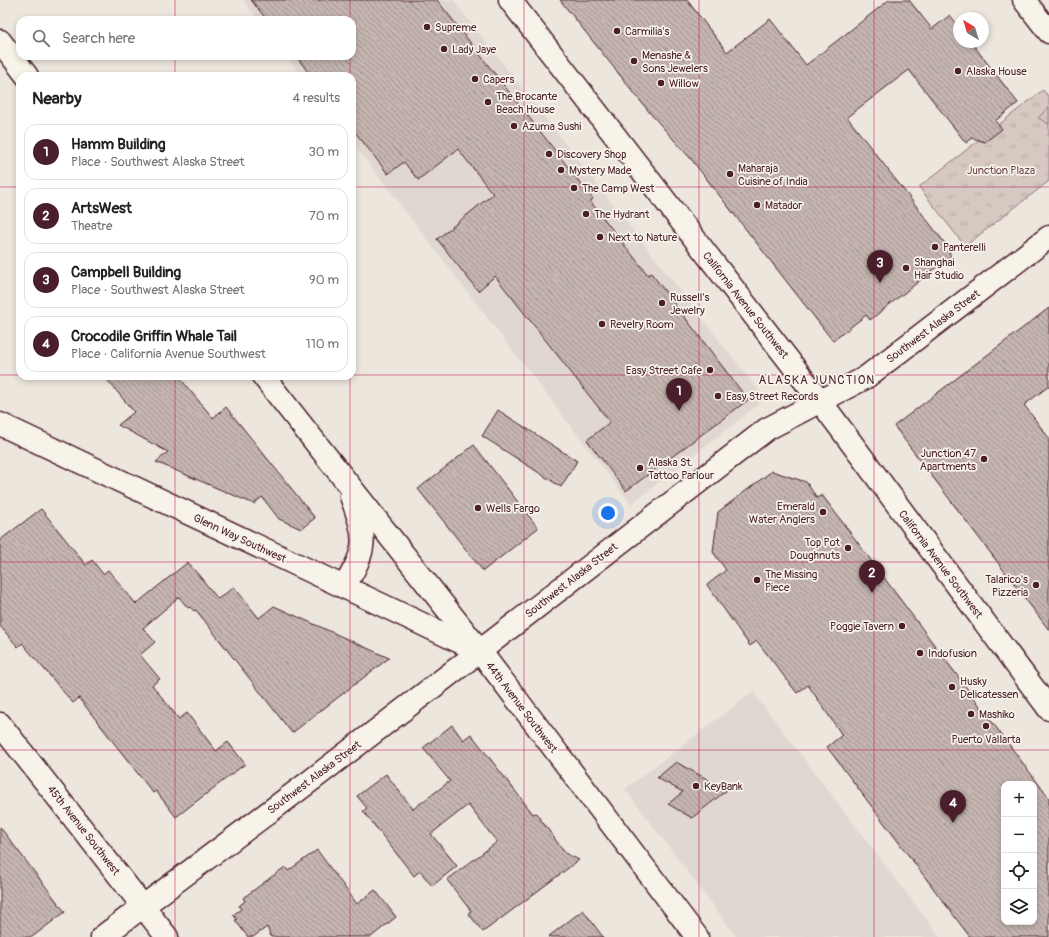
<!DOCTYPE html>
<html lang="en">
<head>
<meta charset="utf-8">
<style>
  :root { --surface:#fff; --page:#f2f2f2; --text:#222; --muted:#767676; --line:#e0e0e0; --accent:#4a1f2b }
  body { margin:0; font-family:Pangolin,sans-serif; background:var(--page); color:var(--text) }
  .controls { position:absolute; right:12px; bottom:12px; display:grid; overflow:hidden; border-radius:8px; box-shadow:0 2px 6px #0003 }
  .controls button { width:36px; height:36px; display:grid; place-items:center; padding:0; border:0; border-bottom:1px solid var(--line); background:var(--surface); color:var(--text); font:20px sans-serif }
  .compass { position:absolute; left:953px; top:12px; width:36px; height:36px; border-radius:50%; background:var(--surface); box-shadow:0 2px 6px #0003; rotate:322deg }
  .you { position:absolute; left:608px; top:513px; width:14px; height:14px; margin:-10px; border:3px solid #fff; border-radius:50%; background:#1a73e8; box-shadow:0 0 0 6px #1a73e833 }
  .badge { display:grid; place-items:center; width:26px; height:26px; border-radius:50%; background:var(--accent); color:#fff; font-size:13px; font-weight:700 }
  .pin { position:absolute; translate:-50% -33px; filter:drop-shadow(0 1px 2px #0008) }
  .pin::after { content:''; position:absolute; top:21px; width:14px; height:12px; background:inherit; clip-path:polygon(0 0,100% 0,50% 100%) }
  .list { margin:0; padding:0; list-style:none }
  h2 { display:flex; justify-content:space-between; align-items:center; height:52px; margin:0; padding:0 16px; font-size:17px }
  h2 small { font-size:13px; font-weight:400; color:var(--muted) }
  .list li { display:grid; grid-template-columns:26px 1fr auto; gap:12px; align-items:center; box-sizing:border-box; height:56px; margin:0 8px 8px; padding:0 8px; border:1px solid var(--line); border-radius:12px }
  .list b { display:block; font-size:15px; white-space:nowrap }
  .list p { margin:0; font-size:13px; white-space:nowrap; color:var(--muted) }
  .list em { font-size:13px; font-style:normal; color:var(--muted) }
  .icon { flex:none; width:22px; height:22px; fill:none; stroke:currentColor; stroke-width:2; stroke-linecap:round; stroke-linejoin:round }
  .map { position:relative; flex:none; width:1049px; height:937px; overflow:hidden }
  .search { position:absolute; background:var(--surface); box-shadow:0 2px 6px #0003; left:16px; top:16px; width:340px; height:44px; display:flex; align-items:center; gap:10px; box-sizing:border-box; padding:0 14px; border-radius:12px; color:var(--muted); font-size:15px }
  .panel { position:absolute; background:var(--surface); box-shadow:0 2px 6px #0003; left:16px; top:72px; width:340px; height:308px; border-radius:12px }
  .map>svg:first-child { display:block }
  .built { fill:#e0d7d0 }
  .grass { fill:url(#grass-tufts); stroke:#907476 }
  .garden { fill:url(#garden-dots); stroke:#907476 }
  .building { fill:url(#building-back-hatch); stroke:#4a1f2b; fill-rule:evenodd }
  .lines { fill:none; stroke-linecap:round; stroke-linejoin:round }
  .minor-casing { stroke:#4a1f2b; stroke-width:25 }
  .major-casing { stroke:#4a1f2b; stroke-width:25 }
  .minor { stroke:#f7f3e8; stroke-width:22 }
  .major { stroke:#f7f3e8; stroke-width:22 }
  .grid { fill:none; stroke:#c2185b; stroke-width:1; stroke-opacity:0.55 }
  .poi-dot { fill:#4a1f2b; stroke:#f7f3e8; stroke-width:1.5 }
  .labels { text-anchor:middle; stroke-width:3.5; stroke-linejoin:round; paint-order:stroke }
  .poi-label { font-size:11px; fill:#4a1f2b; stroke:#f7f3e8; text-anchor:start }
  .park-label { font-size:11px; fill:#6d4a51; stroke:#f7f3e8 }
  .street-label { font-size:11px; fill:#4a1f2b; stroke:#f7f3e8 }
  .neighbourhood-label { font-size:12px; letter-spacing:1px; fill:#4a1f2b; stroke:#f7f3e8 }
</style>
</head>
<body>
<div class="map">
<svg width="1049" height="937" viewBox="0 0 1049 937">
  <defs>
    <pattern id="grass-tufts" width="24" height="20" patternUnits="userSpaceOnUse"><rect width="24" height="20" fill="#d5c9c2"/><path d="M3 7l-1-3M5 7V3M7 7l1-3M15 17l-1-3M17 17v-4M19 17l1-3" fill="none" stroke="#b8aca7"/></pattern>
    <pattern id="garden-dots" width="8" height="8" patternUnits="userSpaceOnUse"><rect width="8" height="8" fill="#d5c9c2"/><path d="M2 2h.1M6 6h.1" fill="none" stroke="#b8aca7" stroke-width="1.8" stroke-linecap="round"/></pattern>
    <pattern id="building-back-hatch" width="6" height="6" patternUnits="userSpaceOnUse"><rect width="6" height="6" fill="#c4b5b0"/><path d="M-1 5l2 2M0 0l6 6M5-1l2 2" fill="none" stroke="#a1938f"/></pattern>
  </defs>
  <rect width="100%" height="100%" fill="#ece6dd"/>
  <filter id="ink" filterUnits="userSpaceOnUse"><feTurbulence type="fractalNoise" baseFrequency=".025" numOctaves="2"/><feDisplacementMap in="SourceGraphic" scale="8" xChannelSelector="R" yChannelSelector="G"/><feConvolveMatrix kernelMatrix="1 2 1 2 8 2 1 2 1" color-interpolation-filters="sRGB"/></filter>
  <g filter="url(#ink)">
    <!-- built -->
    <g class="built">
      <polygon points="243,0 453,0 762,395 763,401 631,504 352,142 352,76 302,76 286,56 352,56 352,20 258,20"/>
      <polygon points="753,692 940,937 737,937 625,789"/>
    </g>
    <!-- grass -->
    <polygon class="grass" points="1043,90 1049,97 1049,181 965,246 919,187"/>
    <!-- garden -->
    <polygon class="garden" points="1049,107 1049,124 1038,118"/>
    <!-- building -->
    <g class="building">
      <polygon points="251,0 437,0 593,199 590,201 648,275 651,273 748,400 626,491 587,440 610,422 495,276 478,291 437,239 493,194 458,149 418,180 404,162 388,174 352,128 352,76 311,76 296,56 352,56 352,20 267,20"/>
      <polygon points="560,0 687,0 727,52 770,19 806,65 889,0 909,0 932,29 950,15 959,27 959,42 971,42 1018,103 995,121 1002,129 985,142 972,138 966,143 909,70 847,117 951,251 949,253 951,256 870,320 866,315 833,341 691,159 650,113"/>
      <polygon points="1049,308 1049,386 1024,405 1049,438 1049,630 894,426"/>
      <polygon points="104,376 178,376 213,418 226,407 315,518 301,529 279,519 262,497 254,504 156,462 168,452 118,425 134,412"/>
      <polygon points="498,410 577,461 561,487 482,436"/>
      <polygon points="474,445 538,528 483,571 418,489"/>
      <path d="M772,471l34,11 11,16 5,-3 227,303v139h-79l-143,-190 15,-12 -34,-50 -11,8 -40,-52 -7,5 -43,-61 19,-15 -13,-18 5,-40zM1004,784h30v138h-30z"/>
      <polygon points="41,509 86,565 92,560 103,574 108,570 136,604 188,562 218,599 234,587 259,618 274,606 389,658 292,733 196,610 194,611 190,607 188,608 179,597 143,628 155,642 140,655 160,679 152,685 179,719 187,713 216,751 228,742 245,764 176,817 156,791 153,793 79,698 73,703 22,643 18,647 0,626 0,540"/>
      <polygon points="452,725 463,740 471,734 533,814 536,813 565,853 579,860 483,932 468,913 471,911 447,880 497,842 468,805 431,834 457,866 432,886 420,871 414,876 363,811 367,808 357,796 386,774 413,809 450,781 423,748"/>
      <polygon points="676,762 683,766 727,790 692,818 668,804 683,792 657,778"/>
      <polygon points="0,827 65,912 32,937 0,937"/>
      <polygon points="317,850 357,904 375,890 396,917 371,937 271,937 267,927 253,937 248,937 235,920 237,919 233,915 241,909 239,906 245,901 243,898 285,867 288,871"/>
      <polygon points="583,910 603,937 548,937"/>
    </g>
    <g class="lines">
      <!-- minor casing -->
      <g class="minor-casing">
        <g id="minor">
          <polyline points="1024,0 1049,32"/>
          <polyline points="0,41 27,76"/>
          <polyline points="263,376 480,651 697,937"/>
          <polyline points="0,424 477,650"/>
          <path d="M344,587c24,-40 23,-47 7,-91"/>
          <polyline points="0,724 167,937"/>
          <polyline points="102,937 309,782 480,651"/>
        </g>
      </g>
      <!-- major casing -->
      <g class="major-casing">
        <g id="major">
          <polyline points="510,0 821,402 1049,709"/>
          <polyline points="480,651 767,429 865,378 1049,237"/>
        </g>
      </g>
      <!-- minor -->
      <use href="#minor" class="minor"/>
      <!-- major -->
      <use href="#major" class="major"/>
    </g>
  </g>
  <!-- grid -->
  <path class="grid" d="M175,0v20M350,0v20M524,0v937M699,0v937M874,0v937M175,56v20M350,56v20M0,187h20M352,187h697M0,375h20M352,375h697M175,376v561M350,376v561M0,562h1049M0,750h1049"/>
  <!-- markers -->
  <g class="poi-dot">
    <circle cx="427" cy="27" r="4"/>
    <circle cx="617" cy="31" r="4"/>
    <circle cx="444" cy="49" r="4"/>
    <circle cx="634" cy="61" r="4"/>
    <circle cx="958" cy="71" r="4"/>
    <circle cx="475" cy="79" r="4"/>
    <circle cx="661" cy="83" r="4"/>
    <circle cx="488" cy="102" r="4"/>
    <circle cx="514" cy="126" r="4"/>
    <circle cx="549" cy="154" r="4"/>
    <circle cx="561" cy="170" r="4"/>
    <circle cx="730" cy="174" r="4"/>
    <circle cx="574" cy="188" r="4"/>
    <circle cx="757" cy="205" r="4"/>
    <circle cx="586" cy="214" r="4"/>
    <circle cx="600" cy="237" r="4"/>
    <circle cx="935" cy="247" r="4"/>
    <circle cx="906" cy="268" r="4"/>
    <circle cx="662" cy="303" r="4"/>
    <circle cx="602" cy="324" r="4"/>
    <circle cx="710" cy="370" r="4"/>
    <circle cx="718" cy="396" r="4"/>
    <circle cx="984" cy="459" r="4"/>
    <circle cx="640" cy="468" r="4"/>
    <circle cx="478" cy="508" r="4"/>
    <circle cx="823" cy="512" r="4"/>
    <circle cx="848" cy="548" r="4"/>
    <circle cx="757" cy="580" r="4"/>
    <circle cx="1036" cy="585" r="4"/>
    <circle cx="902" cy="626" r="4"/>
    <circle cx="920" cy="653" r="4"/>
    <circle cx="952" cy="687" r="4"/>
    <circle cx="971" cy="714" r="4"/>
    <circle cx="986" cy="726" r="4"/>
    <circle cx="696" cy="786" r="4"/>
  </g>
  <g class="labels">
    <!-- poi labels -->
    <g class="poi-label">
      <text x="435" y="31">Supreme</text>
      <text x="625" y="35">Carmilia's</text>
      <text x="452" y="53">Lady Jaye</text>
      <text x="642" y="59">Menashe &amp;<tspan x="642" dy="13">Sons Jewelers</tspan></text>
      <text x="966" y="75">Alaska House</text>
      <text x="483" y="83">Capers</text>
      <text x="669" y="87">Willow</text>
      <text x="496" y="100">The Brocante<tspan x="496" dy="13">Beach House</tspan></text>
      <text x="522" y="130">Azuma Sushi</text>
      <text x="557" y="158">Discovery Shop</text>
      <text x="738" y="172">Maharaja<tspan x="738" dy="13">Cuisine of India</tspan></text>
      <text x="569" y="174">Mystery Made</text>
      <text x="582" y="192">The Camp West</text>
      <text x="765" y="209">Matador</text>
      <text x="594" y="218">The Hydrant</text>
      <text x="608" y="241">Next to Nature</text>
      <text x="943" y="251">Panterelli</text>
      <text x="914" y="266">Shanghai<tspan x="914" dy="13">Hair Studio</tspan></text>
      <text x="670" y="301">Russell's<tspan x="670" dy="13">Jewelry</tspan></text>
      <text x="610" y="328">Revelry Room</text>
      <text x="702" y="374" text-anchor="end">Easy Street Cafe</text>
      <text x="726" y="400">Easy Street Records</text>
      <text x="976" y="457" text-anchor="end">Junction 47<tspan x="976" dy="13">Apartments</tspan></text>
      <text x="648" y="466">Alaska St.<tspan x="648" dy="13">Tattoo Parlour</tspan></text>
      <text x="815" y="510" text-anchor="end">Emerald<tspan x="815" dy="13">Water Anglers</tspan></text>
      <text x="486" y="512">Wells Fargo</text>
      <text x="840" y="546" text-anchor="end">Top Pot<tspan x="840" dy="13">Doughnuts</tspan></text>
      <text x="765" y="578">The Missing<tspan x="765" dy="13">Piece</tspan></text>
      <text x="1028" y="583" text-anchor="end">Talarico's<tspan x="1028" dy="13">Pizzeria</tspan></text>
      <text x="894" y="630" text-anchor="end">Poggie Tavern</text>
      <text x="928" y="657">Indofusion</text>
      <text x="960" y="685">Husky<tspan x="960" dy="13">Delicatessen</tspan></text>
      <text x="979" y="718">Mashiko</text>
      <text x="986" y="743" text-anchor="middle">Puerto Vallarta</text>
      <text x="704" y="790">KeyBank</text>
    </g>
    <!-- park labels -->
    <g class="park-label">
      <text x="1001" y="174">Junction Plaza</text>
    </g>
    <!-- street labels -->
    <g class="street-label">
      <text transform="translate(746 305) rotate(52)" y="4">California Avenue Southwest</text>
      <text transform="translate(933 326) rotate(-37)" y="4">Southwest Alaska Street</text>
      <text transform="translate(240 538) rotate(25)" y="4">Glenn Way Southwest</text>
      <text transform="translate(941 564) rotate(53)" y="4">California Avenue Southwest</text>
      <text transform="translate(571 580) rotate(-38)" y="4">Southwest Alaska Street</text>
      <text transform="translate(522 707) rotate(53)" y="4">44th Avenue Southwest</text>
      <text transform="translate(314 777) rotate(-37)" y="4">Southwest Alaska Street</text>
      <text transform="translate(84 830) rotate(52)" y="4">45th Avenue Southwest</text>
    </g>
    <!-- neighbourhood labels -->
    <g class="neighbourhood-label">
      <text x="817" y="384">ALASKA JUNCTION</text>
    </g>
  </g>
</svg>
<div class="controls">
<button>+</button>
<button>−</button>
<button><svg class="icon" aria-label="locate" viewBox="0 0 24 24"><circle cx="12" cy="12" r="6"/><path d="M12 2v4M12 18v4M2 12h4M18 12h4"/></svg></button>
<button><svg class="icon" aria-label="layers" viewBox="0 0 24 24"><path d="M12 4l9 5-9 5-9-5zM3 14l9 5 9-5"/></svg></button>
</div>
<svg class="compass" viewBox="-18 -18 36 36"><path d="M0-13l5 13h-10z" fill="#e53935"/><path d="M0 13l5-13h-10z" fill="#767676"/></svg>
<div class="you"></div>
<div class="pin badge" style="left:679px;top:411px">1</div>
<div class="pin badge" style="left:872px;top:593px">2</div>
<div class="pin badge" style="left:880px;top:283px">3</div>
<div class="pin badge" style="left:953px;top:823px">4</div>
<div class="search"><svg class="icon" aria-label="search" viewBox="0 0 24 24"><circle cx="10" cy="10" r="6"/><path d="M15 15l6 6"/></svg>Search here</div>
<section class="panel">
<h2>Nearby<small>4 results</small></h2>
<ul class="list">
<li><span class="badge">1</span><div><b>Hamm Building</b><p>Place · Southwest Alaska Street</p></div><em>30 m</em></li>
<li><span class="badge">2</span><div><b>ArtsWest</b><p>Theatre</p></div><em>70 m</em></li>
<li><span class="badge">3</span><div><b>Campbell Building</b><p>Place · Southwest Alaska Street</p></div><em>90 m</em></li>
<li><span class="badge">4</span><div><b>Crocodile Griffin Whale Tail</b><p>Place · California Avenue Southwest</p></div><em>110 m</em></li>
</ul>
</section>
</div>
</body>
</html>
